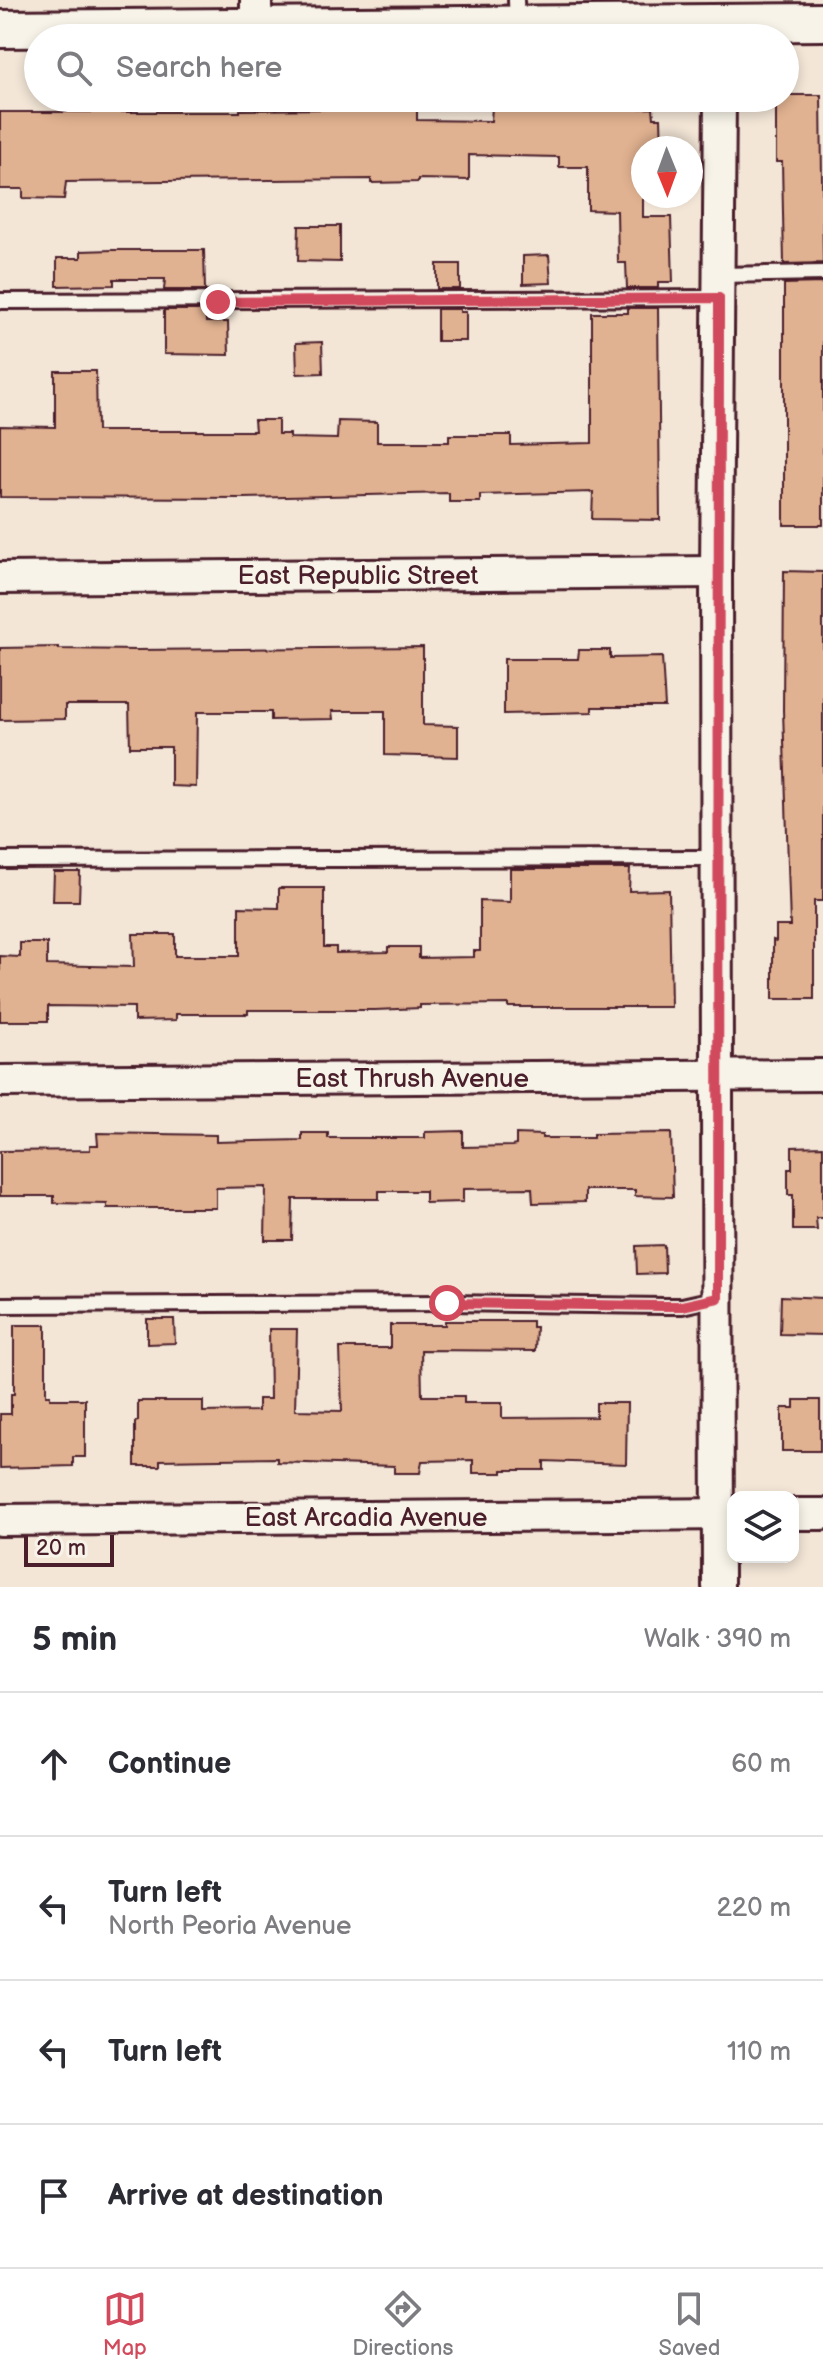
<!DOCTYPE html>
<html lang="en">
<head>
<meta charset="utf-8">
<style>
  :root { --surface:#fff; --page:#f7f7f7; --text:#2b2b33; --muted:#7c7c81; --line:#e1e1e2; --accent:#d1495b }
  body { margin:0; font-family:"Balsamiq Sans",sans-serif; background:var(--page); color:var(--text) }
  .controls { position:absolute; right:24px; bottom:24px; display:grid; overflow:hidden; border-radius:16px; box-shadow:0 4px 12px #0003 }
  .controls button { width:72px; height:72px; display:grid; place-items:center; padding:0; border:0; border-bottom:2px solid var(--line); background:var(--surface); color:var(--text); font:40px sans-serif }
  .compass { position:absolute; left:631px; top:136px; width:72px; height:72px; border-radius:50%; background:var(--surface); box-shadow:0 4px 12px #0003; rotate:179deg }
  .scale { position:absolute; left:24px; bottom:20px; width:90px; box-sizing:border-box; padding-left:8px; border:4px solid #4a1f2b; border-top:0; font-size:22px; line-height:28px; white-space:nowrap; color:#4a1f2b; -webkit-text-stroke:6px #f7f3e8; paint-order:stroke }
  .stop { position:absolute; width:24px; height:24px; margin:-18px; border:6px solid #d1495b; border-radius:50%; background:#fff }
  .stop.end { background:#d1495b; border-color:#fff; box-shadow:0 2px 8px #0008 }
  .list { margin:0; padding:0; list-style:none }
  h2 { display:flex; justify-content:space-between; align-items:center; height:104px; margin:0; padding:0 32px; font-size:34px }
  h2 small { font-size:26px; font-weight:400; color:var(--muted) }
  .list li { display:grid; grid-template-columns:52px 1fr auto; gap:24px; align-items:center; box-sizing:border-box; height:144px; padding:0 32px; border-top:2px solid var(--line) }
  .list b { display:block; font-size:30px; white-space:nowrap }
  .list p { margin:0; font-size:26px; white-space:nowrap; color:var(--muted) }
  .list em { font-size:26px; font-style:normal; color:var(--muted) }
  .icon { flex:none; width:44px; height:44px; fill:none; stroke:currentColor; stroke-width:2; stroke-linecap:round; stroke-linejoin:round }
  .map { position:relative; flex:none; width:823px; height:1587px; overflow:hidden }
  .search { position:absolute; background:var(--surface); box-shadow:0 4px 12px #0003; left:24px; right:24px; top:24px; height:88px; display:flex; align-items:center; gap:20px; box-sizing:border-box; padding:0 28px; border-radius:44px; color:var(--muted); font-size:30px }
  .sheet { height:680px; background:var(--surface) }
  nav { display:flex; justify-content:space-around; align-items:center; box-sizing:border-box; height:112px; border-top:2px solid var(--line); background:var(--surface); font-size:22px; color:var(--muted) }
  nav a { display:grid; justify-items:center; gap:4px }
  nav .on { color:var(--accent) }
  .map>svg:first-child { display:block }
  .building { fill:#e1b291; stroke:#4a1f2b; stroke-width:2 }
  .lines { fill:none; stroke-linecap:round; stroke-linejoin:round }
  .service-casing { stroke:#4a1f2b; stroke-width:20 }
  .minor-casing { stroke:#4a1f2b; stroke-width:36 }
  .tertiary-casing { stroke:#4a1f2b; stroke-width:42 }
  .service { stroke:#f7f3e8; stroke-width:14 }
  .minor { stroke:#f7f3e8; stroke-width:30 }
  .tertiary { stroke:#f7f3e8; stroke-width:36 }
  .route { stroke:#d1495b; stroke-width:10 }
  .labels { text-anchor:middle; stroke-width:7; stroke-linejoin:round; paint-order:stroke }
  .street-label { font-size:26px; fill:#4a1f2b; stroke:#f7f3e8 }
</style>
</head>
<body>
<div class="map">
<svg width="823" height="1587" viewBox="0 0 823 1587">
  <rect width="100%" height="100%" fill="#f3e6d7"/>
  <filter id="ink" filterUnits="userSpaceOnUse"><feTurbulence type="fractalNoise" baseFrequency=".0125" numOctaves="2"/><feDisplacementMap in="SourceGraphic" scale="16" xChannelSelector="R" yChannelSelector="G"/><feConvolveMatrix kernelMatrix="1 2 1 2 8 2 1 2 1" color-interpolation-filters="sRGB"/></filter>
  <g filter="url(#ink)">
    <!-- building -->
    <g class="building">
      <polygon points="785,95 821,95 823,263 784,264 782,162 776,162 776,98 785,98"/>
      <polygon points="492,107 535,107 535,109 653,108 654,118 661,118 662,148 643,148 643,217 671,217 673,282 658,282 658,288 627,288 626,263 618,263 617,211 588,210 588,167 559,167 559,157 469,155 469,180 418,179 418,182 371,183 371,179 66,182 64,199 23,198 23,189 0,189 0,112 240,112 240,110 417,108 417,120 491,121"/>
      <polygon points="299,226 340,226 340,262 298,261"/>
      <polygon points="113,250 204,250 205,290 164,290 165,279 114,279 114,285 57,286 57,258 81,258 81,251"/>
      <polygon points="549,255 551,283 523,284 523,256"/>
      <rect x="437" y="264" width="23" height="25"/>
      <polygon points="823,283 823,525 784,525 784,284"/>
      <polygon points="628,308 658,308 660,520 592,519 593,492 480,495 480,502 449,502 449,493 244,498 0,497 0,426 55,427 55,371 96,371 97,431 255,431 254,420 278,420 278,434 290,434 290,438 337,439 338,421 377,422 377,442 449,442 449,435 511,435 511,445 592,443 592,313 628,313"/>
      <polygon points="437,309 460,309 460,312 466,312 466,341 437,341"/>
      <polygon points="164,310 205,310 206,322 228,322 229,355 164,354"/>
      <polygon points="322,342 323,373 297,374 296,343"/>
      <polygon points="784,571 823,572 823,901 814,901 814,999 773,999 773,940 776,941 776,926 790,926 783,710"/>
      <polygon points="59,647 59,649 137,650 423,647 423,725 458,726 458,757 385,755 385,711 332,711 333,719 271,720 271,712 197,712 196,787 171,786 171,747 130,747 129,705 65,705 65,719 0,720 0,648"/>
      <polygon points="579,650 610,650 610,658 662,657 665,707 592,707 592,712 504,714 504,659 578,659"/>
      <polygon points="510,869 630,869 629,891 669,890 671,1007 508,1007 508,1004 420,1005 420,1008 375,1010 248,1010 248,1014 176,1014 176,1020 134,1021 134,1007 48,1006 48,1021 0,1021 0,956 20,957 20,943 47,943 47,965 134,967 133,934 175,934 175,956 239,956 239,907 279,908 279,888 324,888 324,947 336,947 336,953 388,952 388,947 419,947 419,958 474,957 474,951 480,951 480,901 510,902"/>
      <polygon points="54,872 80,872 79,901 53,901"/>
      <polygon points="463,1131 463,1147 512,1146 516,1145 516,1134 542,1135 542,1138 593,1138 593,1134 671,1133 673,1197 635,1196 635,1190 585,1190 585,1202 533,1203 532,1188 463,1189 463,1202 425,1203 425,1191 379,1191 379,1199 293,1199 292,1240 265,1240 266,1187 216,1188 216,1208 107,1208 107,1204 54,1203 54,1196 0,1196 0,1151 90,1150 90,1145 98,1145 97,1133 216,1135 216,1142 302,1140 302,1133 328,1133 328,1138 425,1138 425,1132"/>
      <polygon points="823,1146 823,1218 816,1218 817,1230 793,1230 793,1195 788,1195 788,1169 792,1169 792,1147"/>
      <polygon points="664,1245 665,1273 637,1274 636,1246"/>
      <polygon points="781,1296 823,1298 823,1335 780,1334"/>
      <polygon points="147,1319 174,1319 175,1343 147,1344"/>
      <polygon points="445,1321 532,1321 532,1327 536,1327 535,1351 421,1350 422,1396 464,1396 464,1403 502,1403 502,1418 596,1417 596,1403 627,1403 626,1464 544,1461 544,1470 502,1470 502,1473 473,1473 473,1460 422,1461 420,1473 394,1473 394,1466 277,1462 277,1458 160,1460 160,1466 135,1466 135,1422 138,1421 138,1401 203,1401 203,1412 258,1411 258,1399 270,1399 269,1329 297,1329 295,1410 342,1411 340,1348 390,1348 390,1325 445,1325"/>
      <polygon points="14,1325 46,1325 46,1395 50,1395 50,1399 85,1399 85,1457 73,1457 73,1466 0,1468 0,1414 11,1414 11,1394 14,1394"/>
      <polygon points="794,1400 820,1400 820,1451 782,1451 782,1408 794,1408"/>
    </g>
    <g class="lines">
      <!-- service casing -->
      <g class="service-casing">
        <g id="service">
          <polyline points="516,0 517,25"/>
          <polyline points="719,275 823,273"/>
          <polyline points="0,301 719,298"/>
          <polyline points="0,860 717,858"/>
          <polyline points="0,1305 447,1303 663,1306 682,1306 718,1298"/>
        </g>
      </g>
      <!-- minor casing -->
      <g class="minor-casing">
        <g id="minor">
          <polyline points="256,0 256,28"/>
          <polyline points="0,578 716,572"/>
          <polyline points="0,1081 823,1075"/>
          <polyline points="793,1514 823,1514"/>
          <polyline points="0,1520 733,1514"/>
          <polyline points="718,1587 716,572 720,98"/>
        </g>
      </g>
      <!-- tertiary casing -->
      <g class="tertiary-casing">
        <polyline id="tertiary" points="0,29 823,22"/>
      </g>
      <!-- service -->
      <use href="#service" class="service"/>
      <!-- minor -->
      <use href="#minor" class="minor"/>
      <!-- tertiary -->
      <use href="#tertiary" class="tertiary"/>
    </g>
  </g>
  <g class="lines" filter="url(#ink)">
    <!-- route -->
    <polyline class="route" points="218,302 719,298 718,1298 682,1306 663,1306 447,1303"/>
  </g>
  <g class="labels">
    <!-- street labels -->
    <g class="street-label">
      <text x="358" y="584">East Republic Street</text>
      <text x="412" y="1087">East Thrush Avenue</text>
      <text x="366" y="1526">East Arcadia Avenue</text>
    </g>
  </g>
</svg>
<div class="controls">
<button><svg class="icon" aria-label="layers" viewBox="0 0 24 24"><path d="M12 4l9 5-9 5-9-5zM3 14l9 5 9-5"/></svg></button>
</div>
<svg class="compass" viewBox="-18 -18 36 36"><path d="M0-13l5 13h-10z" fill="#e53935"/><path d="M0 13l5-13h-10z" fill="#7c7c81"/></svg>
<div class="scale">20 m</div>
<div class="stop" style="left:447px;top:1303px"></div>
<div class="stop end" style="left:218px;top:302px"></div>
<div class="search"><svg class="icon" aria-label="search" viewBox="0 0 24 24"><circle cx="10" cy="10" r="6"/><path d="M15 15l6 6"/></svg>Search here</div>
</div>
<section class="sheet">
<h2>5 min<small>Walk · 390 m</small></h2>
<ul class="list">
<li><svg class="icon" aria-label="ahead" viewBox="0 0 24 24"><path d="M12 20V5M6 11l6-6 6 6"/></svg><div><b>Continue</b></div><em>60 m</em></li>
<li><svg class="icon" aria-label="left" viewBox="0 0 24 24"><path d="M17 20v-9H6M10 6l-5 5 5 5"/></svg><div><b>Turn left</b><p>North Peoria Avenue</p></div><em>220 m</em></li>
<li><svg class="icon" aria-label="left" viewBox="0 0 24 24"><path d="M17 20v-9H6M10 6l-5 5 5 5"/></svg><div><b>Turn left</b></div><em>110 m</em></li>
<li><svg class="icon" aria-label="arrive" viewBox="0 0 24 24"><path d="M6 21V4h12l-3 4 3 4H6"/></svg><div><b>Arrive at destination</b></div></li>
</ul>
</section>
<nav>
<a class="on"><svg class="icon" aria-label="map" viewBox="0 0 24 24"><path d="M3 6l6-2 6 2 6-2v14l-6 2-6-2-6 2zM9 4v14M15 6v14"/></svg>Map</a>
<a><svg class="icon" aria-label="directions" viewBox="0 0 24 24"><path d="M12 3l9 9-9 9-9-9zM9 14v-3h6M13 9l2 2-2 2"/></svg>Directions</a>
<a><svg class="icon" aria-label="saved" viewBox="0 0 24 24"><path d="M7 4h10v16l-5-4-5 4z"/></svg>Saved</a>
</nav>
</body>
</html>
